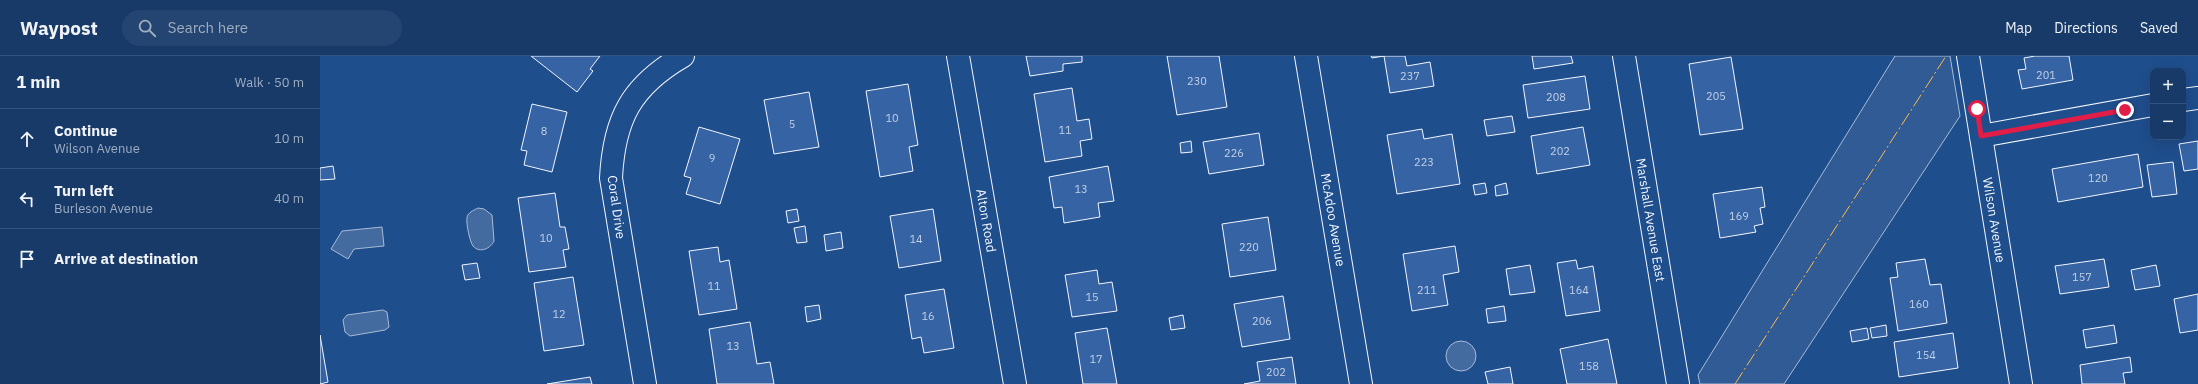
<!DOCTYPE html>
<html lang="en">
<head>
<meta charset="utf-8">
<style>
  :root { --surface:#173a69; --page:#244571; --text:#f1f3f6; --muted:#9eadc0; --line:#36547d }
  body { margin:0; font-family:"IBM Plex Sans",sans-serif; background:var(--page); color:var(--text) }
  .controls { position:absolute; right:12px; top:12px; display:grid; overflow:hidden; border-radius:8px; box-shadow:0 4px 16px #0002 }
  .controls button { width:36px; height:36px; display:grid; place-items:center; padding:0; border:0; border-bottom:1px solid var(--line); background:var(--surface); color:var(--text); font:20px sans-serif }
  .stop { position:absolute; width:12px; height:12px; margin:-9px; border:3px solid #e11d48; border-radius:50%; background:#fff }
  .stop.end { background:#e11d48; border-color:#fff; box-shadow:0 1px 4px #0008 }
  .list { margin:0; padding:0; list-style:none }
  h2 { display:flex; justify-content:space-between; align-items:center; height:52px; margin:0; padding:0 16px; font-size:17px }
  h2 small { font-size:13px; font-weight:400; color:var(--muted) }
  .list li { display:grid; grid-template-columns:26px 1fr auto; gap:12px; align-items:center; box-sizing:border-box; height:60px; padding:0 16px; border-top:1px solid var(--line) }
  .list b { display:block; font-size:15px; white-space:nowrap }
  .list p { margin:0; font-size:13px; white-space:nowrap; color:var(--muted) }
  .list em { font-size:13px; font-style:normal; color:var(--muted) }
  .icon { flex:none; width:22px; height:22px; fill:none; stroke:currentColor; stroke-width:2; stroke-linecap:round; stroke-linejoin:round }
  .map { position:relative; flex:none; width:1878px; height:328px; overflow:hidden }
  header { display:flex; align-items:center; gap:24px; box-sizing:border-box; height:56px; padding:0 20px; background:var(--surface); border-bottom:1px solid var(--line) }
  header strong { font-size:19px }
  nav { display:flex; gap:22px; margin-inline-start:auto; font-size:14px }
  .search { width:280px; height:36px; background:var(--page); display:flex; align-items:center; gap:10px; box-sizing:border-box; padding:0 14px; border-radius:22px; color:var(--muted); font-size:15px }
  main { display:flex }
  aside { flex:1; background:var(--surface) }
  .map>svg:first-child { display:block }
  .built { fill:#305b95; stroke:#a8bbd7 }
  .water { fill:#446ba0; stroke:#a8bbd7 }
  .building { fill:#3563a3; stroke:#f2f6ff }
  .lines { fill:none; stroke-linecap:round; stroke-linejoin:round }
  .street-casing { stroke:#f2f6ff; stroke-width:24 }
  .street { stroke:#1f4e8c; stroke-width:22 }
  .power { stroke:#ffb74d; stroke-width:1; stroke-dasharray:14 3 2 3; stroke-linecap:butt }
  .route { stroke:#e11d48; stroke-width:5 }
  .labels { text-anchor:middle; stroke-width:3; stroke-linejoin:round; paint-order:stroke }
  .number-label { font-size:11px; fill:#c3d1e8 }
  .street-label { font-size:13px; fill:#f2f6ff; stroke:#1f4e8c }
</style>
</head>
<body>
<header>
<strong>Waypost</strong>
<div class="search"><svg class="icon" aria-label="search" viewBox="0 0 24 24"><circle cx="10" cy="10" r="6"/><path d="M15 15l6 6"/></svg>Search here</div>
<nav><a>Map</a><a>Directions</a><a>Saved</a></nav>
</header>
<main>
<aside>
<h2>1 min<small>Walk · 50 m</small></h2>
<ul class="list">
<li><svg class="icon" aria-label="ahead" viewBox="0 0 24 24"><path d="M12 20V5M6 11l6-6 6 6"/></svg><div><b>Continue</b><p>Wilson Avenue</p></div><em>10 m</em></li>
<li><svg class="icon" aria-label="left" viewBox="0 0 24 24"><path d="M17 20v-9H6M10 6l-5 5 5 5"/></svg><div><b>Turn left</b><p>Burleson Avenue</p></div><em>40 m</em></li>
<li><svg class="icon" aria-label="arrive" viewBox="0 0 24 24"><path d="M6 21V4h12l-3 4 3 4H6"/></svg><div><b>Arrive at destination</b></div></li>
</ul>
</aside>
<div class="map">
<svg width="1878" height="328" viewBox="0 0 1878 328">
  <rect width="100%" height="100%" fill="#1f4e8c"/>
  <!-- built -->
  <polygon class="built" points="1575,0 1630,0 1640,60 1464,328 1380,328 1378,319"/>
  <!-- water -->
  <g class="water">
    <path d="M158,152l6,1 8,6 2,26c-3,7 -14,13 -21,5 -3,-4 -7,-22 -6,-28 0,-5 7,-8 11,-10z"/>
    <polygon points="62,171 64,190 34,193 28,203 11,193 22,175"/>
    <polygon points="63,254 67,256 69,271 65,274 30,280 25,276 23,264 27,259"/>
    <circle cx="1141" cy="300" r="15"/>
  </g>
  <!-- building -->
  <g class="building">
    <polygon points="211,0 280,0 270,13 273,15 257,36"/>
    <polygon points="706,0 762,0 762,6 743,8 743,15 710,20"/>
    <polygon points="847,0 899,0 907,51 857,59"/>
    <polygon points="1051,0 1085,0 1087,10 1110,6 1114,30 1070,37 1064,0 1052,2"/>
    <polygon points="1212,0 1251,0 1253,7 1214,13"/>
    <polygon points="1715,0 1749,0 1753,24 1702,33 1698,14 1706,13 1704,2"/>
    <polygon points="1411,1 1423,73 1380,79 1369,8"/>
    <polygon points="1265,20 1270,53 1208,62 1203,29"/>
    <polygon points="588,28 598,89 589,91 593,115 560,121 546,35"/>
    <polygon points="752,32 757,65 769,63 772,83 760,85 762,100 725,106 714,38"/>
    <polygon points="489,36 499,91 454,98 444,44"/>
    <polygon points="212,48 247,56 232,116 204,109 207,95 201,94"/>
    <polygon points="1192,60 1195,76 1167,80 1164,64"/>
    <polygon points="379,71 420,83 400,148 366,138 371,122 364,120"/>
    <polygon points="1263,71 1270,109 1217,118 1211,80"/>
    <polygon points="1102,73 1104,83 1132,78 1140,128 1077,138 1067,79"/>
    <polygon points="939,77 944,109 889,118 883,86"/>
    <polygon points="871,85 872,96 861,97 860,87"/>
    <polygon points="1878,85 1878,113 1864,115 1859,88"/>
    <polygon points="1818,98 1823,131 1738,146 1732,113"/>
    <polygon points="1853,106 1857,138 1832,141 1827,109"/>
    <polygon points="13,110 15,123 0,124 0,112"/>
    <polygon points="788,110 794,145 778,147 780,161 744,167 742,151 734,152 729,121"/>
    <polygon points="1165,127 1167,137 1155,139 1153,129"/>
    <polygon points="1186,127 1188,138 1176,140 1175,130"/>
    <polygon points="1442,131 1445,151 1440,152 1443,168 1434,170 1436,176 1400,182 1393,138"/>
    <polygon points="235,137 240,171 245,171 249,193 243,194 246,211 209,216 198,142"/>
    <polygon points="477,153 479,165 468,167 466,155"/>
    <polygon points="613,153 621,205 579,212 570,160"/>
    <polygon points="948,161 956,214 910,221 902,168"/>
    <polygon points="485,170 487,186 477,187 474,172"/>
    <polygon points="521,176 523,192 506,195 504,179"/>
    <polygon points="1135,190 1139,216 1123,219 1128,249 1092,255 1083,198"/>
    <polygon points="398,191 400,206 409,204 417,253 379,259 369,195"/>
    <polygon points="1605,203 1610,229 1621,228 1627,267 1578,275 1570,222 1578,221 1576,207"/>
    <polygon points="1784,203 1789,231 1740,238 1735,210"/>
    <polygon points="1256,204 1258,213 1273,210 1280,255 1246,260 1237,207"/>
    <polygon points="157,207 160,222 145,224 142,209"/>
    <polygon points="1210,209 1215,236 1190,239 1186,213"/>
    <polygon points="1836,209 1840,230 1815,234 1811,214"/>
    <polygon points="777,214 779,228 792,226 797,255 752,261 745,219"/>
    <polygon points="253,221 264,289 224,295 214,227"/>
    <polygon points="624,233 634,292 604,297 601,281 592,283 585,239"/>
    <polygon points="1878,238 1878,274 1860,277 1854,243"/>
    <polygon points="963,240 970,283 922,291 914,248"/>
    <polygon points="499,249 501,263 487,266 485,251"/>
    <polygon points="1184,250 1186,265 1168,267 1166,253"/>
    <polygon points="863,259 865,272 851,274 849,262"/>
    <polygon points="430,266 437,308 450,306 454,328 397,328 389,273"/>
    <polygon points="1566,269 1567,280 1552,282 1550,272"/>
    <polygon points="1794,269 1797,287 1766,292 1763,274"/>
    <polygon points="787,272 797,328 763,328 755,277"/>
    <polygon points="1547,272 1549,283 1532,286 1530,275"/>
    <polygon points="1633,277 1638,312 1579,321 1574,286"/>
    <polygon points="0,279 8,326 0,328"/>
    <polygon points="1288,283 1297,328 1247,328 1240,293"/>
    <polygon points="972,301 976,328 924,328 940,325 937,306"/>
    <polygon points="1810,301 1812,316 1803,317 1805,328 1762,328 1760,309"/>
    <polygon points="1190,311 1193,328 1168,328 1165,316"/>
    <polygon points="270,321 272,328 227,328"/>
  </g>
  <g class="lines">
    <!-- street casing -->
    <g class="street-casing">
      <g id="street">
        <path id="s1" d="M638,0l57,328"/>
        <path id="s2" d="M986,0l55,328"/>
        <path id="s3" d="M1304,0l54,328"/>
        <path id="s4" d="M1648,0l53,328"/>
        <polyline points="1863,44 1878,42"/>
        <polyline points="1661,80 1833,49"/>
        <path d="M325,328l-34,-206c3,-59 20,-92 72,-122"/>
      </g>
    </g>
    <!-- street -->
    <use href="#street" class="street"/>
    <!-- power -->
    <polyline class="power" points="1415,328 1626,0"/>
  </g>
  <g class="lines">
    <!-- route -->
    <polyline class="route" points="1657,53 1661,80 1805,54"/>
  </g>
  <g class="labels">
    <!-- number labels -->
    <g class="number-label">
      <text x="1726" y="23">201</text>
      <text x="1090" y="24">237</text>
      <text x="877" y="29">230</text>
      <text x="1396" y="44">205</text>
      <text x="1236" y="45">208</text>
      <text x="572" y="66">10</text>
      <text x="472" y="72">5</text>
      <text x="745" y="78">11</text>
      <text x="224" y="79">8</text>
      <text x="1240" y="99">202</text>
      <text x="914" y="101">226</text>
      <text x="392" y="106">9</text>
      <text x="1104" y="110">223</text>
      <text x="1778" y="126">120</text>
      <text x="761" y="137">13</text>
      <text x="1419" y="164">169</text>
      <text x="226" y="186">10</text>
      <text x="596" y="187">14</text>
      <text x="929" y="195">220</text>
      <text x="1762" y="225">157</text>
      <text x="394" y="234">11</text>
      <text x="1107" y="238">211</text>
      <text x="1259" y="238">164</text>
      <text x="772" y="245">15</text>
      <text x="1599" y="252">160</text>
      <text x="239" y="262">12</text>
      <text x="608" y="264">16</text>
      <text x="942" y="269">206</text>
      <text x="413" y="294">13</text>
      <text x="1606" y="303">154</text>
      <text x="776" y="307">17</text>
      <text x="1269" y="314">158</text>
      <text x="956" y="320">202</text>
    </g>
    <!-- street labels -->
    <g class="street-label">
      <text transform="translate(297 151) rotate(82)" y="5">Coral Drive</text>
      <text dy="5" stroke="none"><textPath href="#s1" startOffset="167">Alton Road</textPath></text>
      <text dy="5" stroke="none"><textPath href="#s2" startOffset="166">McAdoo Avenue</textPath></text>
      <text dy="5" stroke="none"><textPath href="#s3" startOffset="166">Marshall Avenue East</textPath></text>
      <text dy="5" stroke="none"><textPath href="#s4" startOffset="166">Wilson Avenue</textPath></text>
    </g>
  </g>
</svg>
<div class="controls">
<button>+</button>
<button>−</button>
</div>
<div class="stop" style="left:1657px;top:53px"></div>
<div class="stop end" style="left:1805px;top:54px"></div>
</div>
</main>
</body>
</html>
